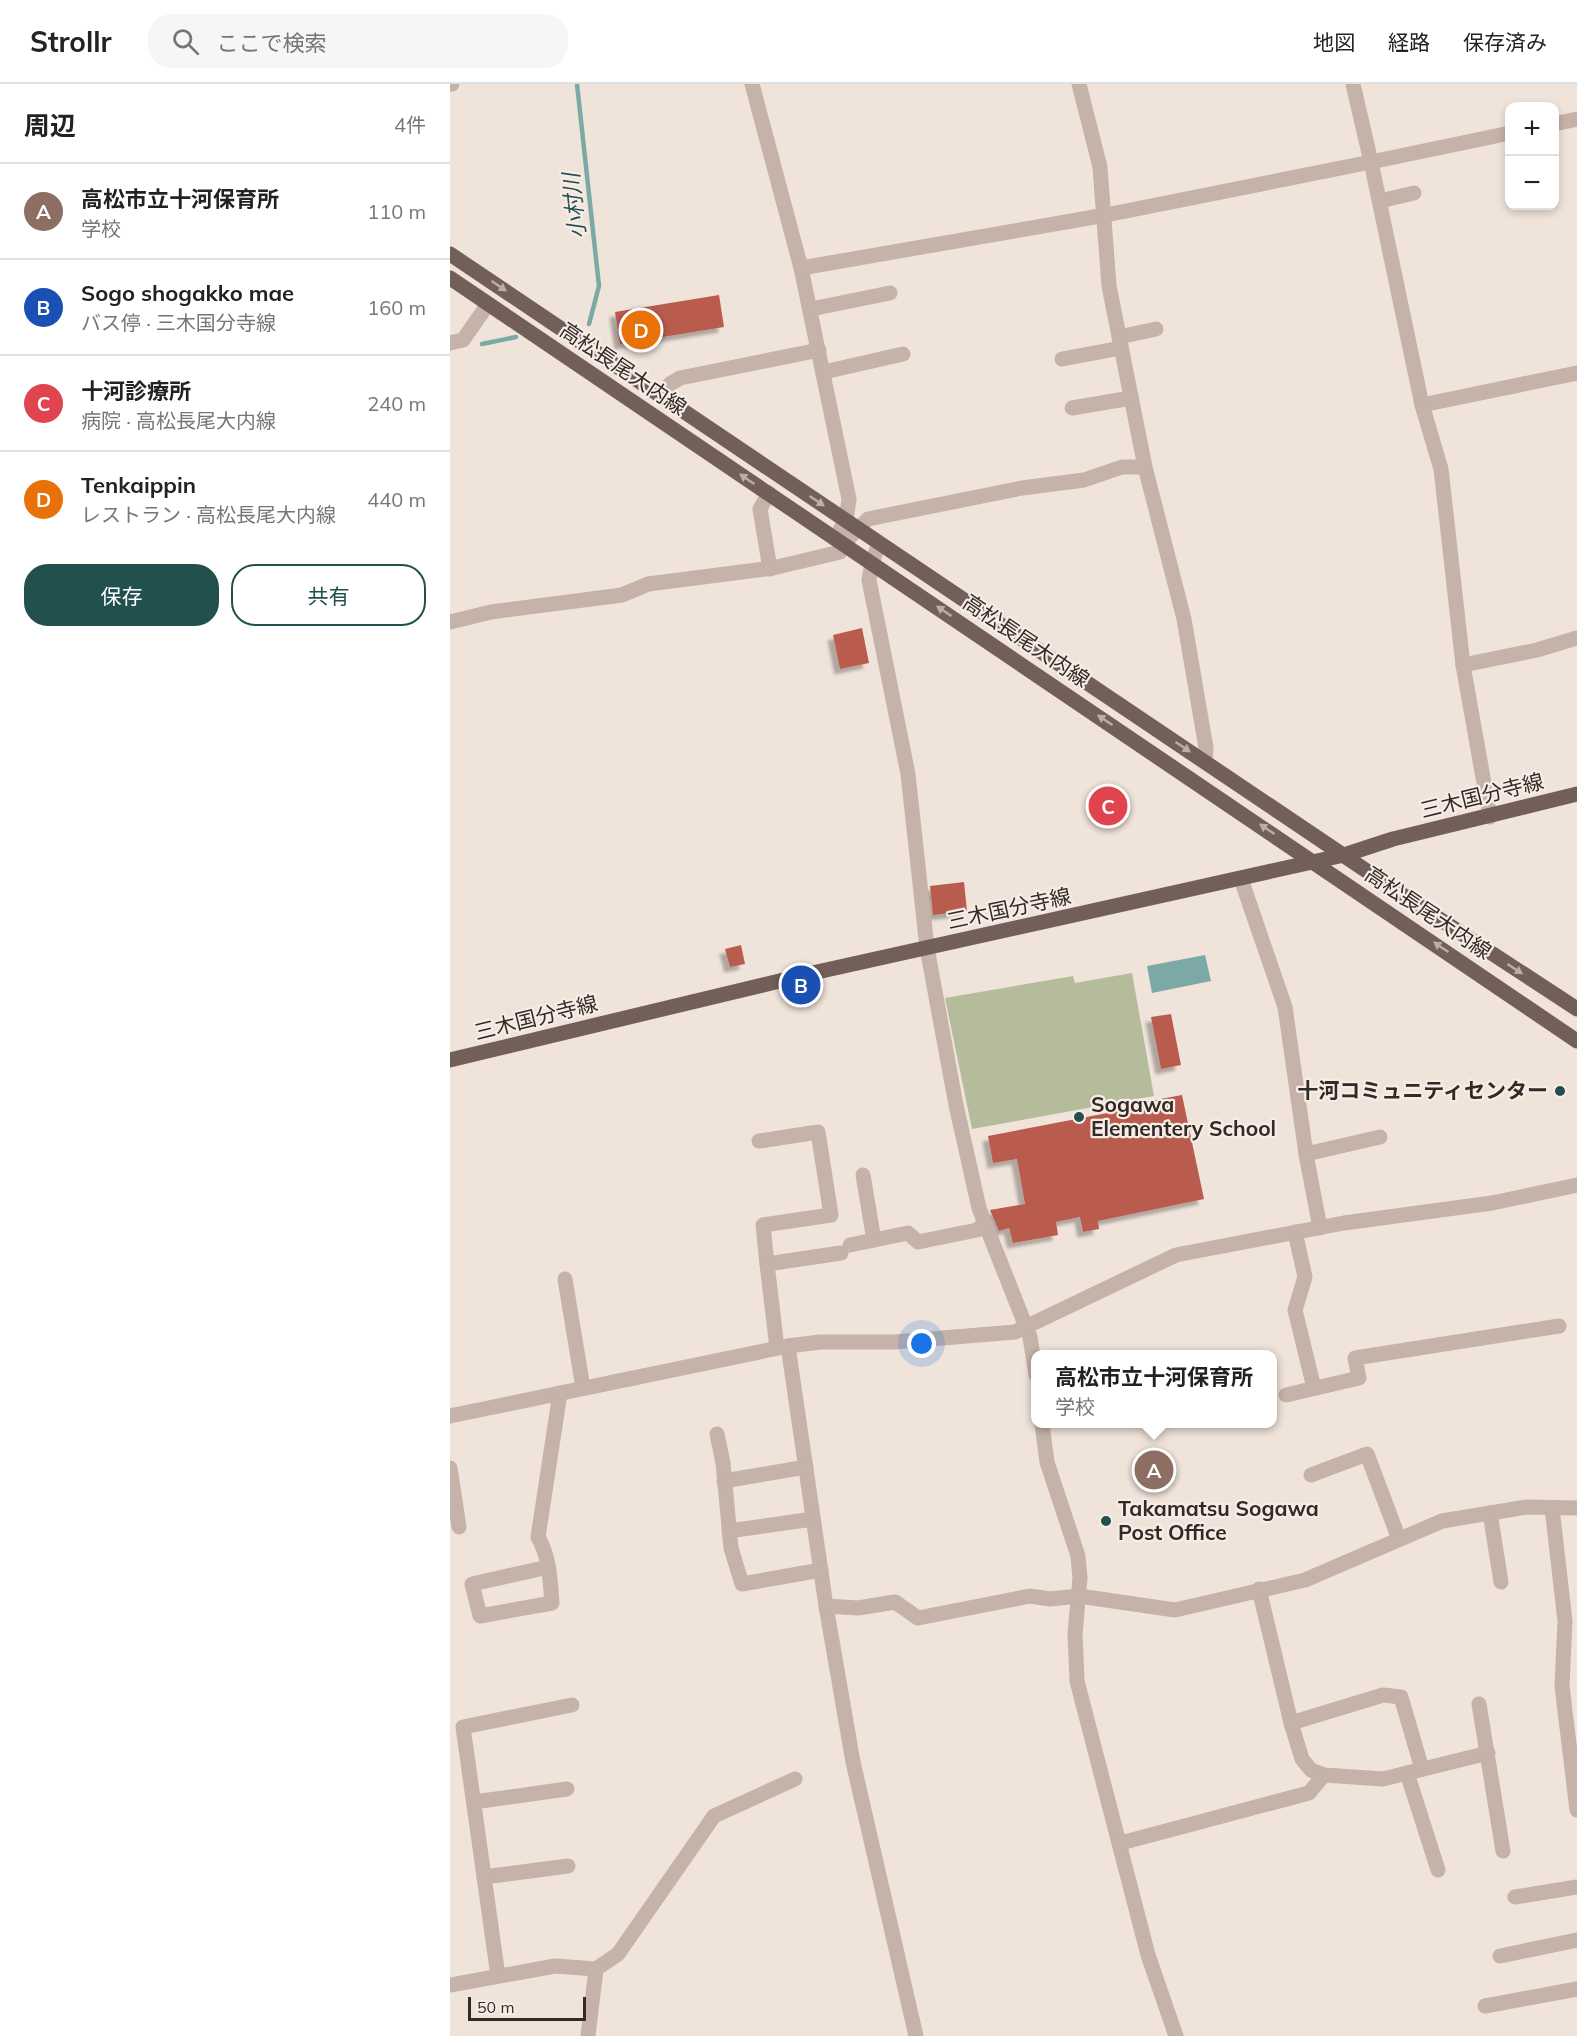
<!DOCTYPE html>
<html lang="ja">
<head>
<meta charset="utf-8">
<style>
  :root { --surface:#fff; --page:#f6f6f6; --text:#222; --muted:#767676; --line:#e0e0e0; --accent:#21504e }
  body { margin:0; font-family:Mulish,"Noto Sans JP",sans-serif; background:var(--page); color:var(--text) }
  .controls { position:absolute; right:18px; top:18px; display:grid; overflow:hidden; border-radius:12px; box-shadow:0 3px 9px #0003 }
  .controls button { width:54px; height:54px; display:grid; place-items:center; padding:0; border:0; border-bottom:2px solid var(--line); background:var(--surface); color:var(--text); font:30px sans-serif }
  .scale { position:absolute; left:18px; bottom:15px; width:118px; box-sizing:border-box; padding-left:6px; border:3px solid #332a27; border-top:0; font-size:16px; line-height:21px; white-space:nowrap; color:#332a27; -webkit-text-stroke:4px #f7ede6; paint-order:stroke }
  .you { position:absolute; left:472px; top:1260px; width:21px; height:21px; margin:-15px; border:4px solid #fff; border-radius:50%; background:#1a73e8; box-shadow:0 0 0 9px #1a73e833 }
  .badge { display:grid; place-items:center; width:39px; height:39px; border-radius:50%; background:var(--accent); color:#fff; font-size:20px; font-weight:700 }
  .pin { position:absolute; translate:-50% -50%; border:3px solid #fff; box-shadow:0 2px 6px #0006 }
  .popup { position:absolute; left:581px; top:1266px; width:246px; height:78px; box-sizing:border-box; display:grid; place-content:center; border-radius:12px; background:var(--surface); filter:drop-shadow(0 2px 4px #0005); font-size:20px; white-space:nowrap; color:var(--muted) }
  .popup b { font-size:22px; color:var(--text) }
  .popup::after { content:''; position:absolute; left:50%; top:100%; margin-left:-12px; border:12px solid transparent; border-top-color:var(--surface) }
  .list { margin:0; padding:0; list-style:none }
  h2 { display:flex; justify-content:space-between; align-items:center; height:78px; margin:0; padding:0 24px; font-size:26px }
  h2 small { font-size:20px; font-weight:400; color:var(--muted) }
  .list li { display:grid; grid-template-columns:39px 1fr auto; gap:18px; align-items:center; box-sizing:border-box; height:96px; padding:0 24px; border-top:2px solid var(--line) }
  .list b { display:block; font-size:22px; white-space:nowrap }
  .list p { margin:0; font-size:20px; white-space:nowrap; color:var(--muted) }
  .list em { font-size:20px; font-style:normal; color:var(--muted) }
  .actions { display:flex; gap:12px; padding:18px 24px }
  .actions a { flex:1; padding:14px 0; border:2px solid var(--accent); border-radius:24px; text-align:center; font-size:21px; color:var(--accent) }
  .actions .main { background:var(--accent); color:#fff }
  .icon { flex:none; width:33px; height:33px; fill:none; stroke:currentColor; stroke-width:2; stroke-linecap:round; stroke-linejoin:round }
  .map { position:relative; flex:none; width:1127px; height:1952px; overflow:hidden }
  header { display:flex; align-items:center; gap:36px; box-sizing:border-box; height:84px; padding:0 30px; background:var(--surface); border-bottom:2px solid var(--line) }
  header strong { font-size:28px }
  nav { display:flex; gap:33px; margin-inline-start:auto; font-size:21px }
  .search { width:420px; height:54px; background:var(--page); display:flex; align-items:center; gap:15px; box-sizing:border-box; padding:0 21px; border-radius:24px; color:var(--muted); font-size:22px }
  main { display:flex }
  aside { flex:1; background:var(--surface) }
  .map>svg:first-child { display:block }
  .green { fill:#b5bc9c }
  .water { fill:#7ca9a5 }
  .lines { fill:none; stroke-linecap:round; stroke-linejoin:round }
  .stream { stroke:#7ca9a5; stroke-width:4.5 }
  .building { fill:#b95b4e; filter:url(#shadow) }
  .street { stroke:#c5b2a8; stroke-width:15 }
  .primary { stroke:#735f5a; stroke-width:15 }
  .oneway { fill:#bcada7 }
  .poi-dot { fill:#21504e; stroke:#f7ede6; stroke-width:2 }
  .labels { text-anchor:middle; stroke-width:4.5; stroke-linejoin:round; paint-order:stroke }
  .street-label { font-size:21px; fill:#332a27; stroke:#f7ede6 }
  .poi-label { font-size:21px; font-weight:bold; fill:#332a27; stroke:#f7ede6; text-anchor:start }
  .water-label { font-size:22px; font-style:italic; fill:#21504e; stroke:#f7ede6 }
</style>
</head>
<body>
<header>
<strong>Strollr</strong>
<div class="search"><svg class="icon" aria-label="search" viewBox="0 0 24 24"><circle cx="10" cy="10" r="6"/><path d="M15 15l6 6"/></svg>ここで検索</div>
<nav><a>地図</a><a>経路</a><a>保存済み</a></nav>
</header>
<main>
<aside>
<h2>周辺<small>4件</small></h2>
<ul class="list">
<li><span class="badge" style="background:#8d6e63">A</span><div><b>高松市立十河保育所</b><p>学校</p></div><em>110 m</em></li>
<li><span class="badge" style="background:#1a4fb4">B</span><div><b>Sogo shogakko mae</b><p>バス停 · 三木国分寺線</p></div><em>160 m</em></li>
<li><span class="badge" style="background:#e0444e">C</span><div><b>十河診療所</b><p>病院 · 高松長尾大内線</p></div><em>240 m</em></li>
<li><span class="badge" style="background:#e8710a">D</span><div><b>Tenkaippin</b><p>レストラン · 高松長尾大内線</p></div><em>440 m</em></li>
</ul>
<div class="actions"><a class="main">保存</a><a>共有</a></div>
</aside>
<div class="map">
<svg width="1127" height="1952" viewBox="0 0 1127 1952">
  <defs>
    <filter id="shadow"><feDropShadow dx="-5.5" dy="5.5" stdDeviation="1.5" flood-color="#0004"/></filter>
  </defs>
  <rect width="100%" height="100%" fill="#efe3da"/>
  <!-- green -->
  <polygon class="green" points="682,889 704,1012 522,1045 495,914 623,892 625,899"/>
  <!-- water -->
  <polygon class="water" points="755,871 761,897 702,909 697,882"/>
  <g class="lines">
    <!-- stream -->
    <g class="stream">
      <polyline points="127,0 149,202 139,240"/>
      <polyline points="32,260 66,253"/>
    </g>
  </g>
  <!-- building -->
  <g class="building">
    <polygon points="269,211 274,243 170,260 165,228"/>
    <polygon points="412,544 419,579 390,585 383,551"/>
    <polygon points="514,798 517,827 483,831 480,802"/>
    <polygon points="291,861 295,880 280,883 275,865"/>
    <polygon points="721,930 731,981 711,985 701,933"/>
    <polygon points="732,1011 754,1115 648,1137 649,1145 633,1148 630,1133 606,1138 608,1151 563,1159 559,1144 549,1147 540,1126 575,1120 567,1075 543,1079 538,1052 694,1022 694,1018"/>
  </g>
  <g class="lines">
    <!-- street -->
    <g class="street">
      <polyline points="0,0 2,0"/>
      <polyline points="302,0 351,184 399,415 396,436 386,453"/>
      <polyline points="629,0 650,83 659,202 695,383 734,535 756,664 755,677"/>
      <polyline points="903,0 921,78 1060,49"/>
      <polyline points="1104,40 1127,35"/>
      <polyline points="930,117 964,109"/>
      <polyline points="351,184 656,131 921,78 972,321 1127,289"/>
      <polyline points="361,225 440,209"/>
      <polyline points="669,253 706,245"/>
      <polyline points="0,259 13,256 38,220"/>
      <polyline points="612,275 671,264"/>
      <polyline points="374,288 453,270"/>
      <polyline points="212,312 220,300 230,294 369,266"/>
      <polyline points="972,321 991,385 1013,581 1040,733"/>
      <polyline points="622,324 681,314"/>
      <polyline points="319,409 310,425 320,485"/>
      <polyline points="429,459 422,479 419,496 458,690 477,864 506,1021 529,1124 580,1253 586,1291"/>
      <polyline points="0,538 41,528 172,511 198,500 323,484 390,468 394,459 418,435 572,404 634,396 672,383 695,383"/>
      <polyline points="1013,581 1087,566 1127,554"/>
      <polyline points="791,795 835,923 856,1070 870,1144"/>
      <polyline points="309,1057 368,1048 381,1131 313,1141 317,1180 391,1169"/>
      <polyline points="856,1070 930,1053"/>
      <polyline points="413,1091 424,1156"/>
      <polyline points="845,1148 855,1193 845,1226 864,1304"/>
      <polyline points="400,1161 458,1149 468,1158 527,1146 535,1139"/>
      <polyline points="317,1180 327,1264"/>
      <polyline points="115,1195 133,1304"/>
      <polyline points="338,1262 376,1522 403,1678 466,1952"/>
      <polyline points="836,1311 909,1294 905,1274 1109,1242"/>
      <polyline points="0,1332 338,1262 370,1258 445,1258 565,1248 726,1171 894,1139 1042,1119 1127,1101"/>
      <polyline points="592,1340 597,1378 628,1472 630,1494 625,1550 627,1597 698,1871 726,1952"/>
      <polyline points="267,1350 273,1379 281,1464 292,1500 371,1486"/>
      <polyline points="0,1384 9,1443"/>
      <polyline points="861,1391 917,1370 949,1455"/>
      <polyline points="274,1397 356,1383"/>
      <polyline points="1102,1424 1115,1537 1112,1602 1127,1726"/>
      <polyline points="1040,1429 1051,1498"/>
      <polyline points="279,1447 363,1435"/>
      <path d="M98,1483l-76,17 8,32 72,-13c-2,-23 -2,-45 -14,-66l22,-144"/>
      <polyline points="809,1505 841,1639 852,1675 861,1686 874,1691 933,1695 1038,1669"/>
      <polyline points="376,1522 408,1524 445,1518 468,1534 580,1512 600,1515 629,1512 725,1526 855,1496 992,1437 1077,1423 1127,1424"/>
      <polyline points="1029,1620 1053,1767"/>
      <polyline points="841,1639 933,1611 951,1613 972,1685"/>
      <polyline points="957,1689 988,1786"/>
      <polyline points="24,1718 117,1705"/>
      <polyline points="671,1759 859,1709 874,1691"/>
      <polyline points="34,1793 118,1782"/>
      <polyline points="1065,1813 1127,1803"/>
      <polyline points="1050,1872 1127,1856"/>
      <polyline points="48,1892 13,1643 122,1621"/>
      <polyline points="0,1901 105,1882 146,1885 168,1870 264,1732 345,1695"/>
      <polyline points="1035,1922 1127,1905"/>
      <polyline points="138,1952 146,1885"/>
    </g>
    <!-- primary -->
    <g class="primary">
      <polyline points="0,170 939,802 1127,925"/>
      <polyline points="0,194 1127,957"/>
      <polyline points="0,976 367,888 894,771 943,755 1127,710"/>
    </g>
  </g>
  <!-- one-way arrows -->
  <defs><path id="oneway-solid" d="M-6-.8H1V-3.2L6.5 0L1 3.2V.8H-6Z" transform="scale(1.5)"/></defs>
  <g class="oneway">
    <use href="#oneway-solid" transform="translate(49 202) rotate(34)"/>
    <use href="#oneway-solid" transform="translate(297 395) rotate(-146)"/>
    <use href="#oneway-solid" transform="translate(367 417) rotate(34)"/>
    <use href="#oneway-solid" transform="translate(494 527) rotate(-146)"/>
    <use href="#oneway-solid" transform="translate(655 636) rotate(-146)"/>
    <use href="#oneway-solid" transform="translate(733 663) rotate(34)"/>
    <use href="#oneway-solid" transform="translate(817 745) rotate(-146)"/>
    <use href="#oneway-solid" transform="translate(991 863) rotate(-146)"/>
    <use href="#oneway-solid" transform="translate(1065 885) rotate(33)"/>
  </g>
  <!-- markers -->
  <g class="poi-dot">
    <circle cx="1110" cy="1007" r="6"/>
    <circle cx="629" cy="1033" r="6"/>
    <circle cx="656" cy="1437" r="6"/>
  </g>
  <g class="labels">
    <!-- street labels -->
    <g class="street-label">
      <text transform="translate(173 285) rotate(34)" y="7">高松長尾大内線</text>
      <text transform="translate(576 557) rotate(34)" y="7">高松長尾大内線</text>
      <text transform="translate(1032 712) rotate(-14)" y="7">三木国分寺線</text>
      <text transform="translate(559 825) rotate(-12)" y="7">三木国分寺線</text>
      <text transform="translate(978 829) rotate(34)" y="7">高松長尾大内線</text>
      <text transform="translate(86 934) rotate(-14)" y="7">三木国分寺線</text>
    </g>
    <!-- poi labels -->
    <g class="poi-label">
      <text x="1098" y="1014" text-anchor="end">十河コミュニティセンター</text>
      <text x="641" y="1028">Sogawa<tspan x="641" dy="24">Elementery School</tspan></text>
      <text x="668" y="1432">Takamatsu Sogawa<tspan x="668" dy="24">Post Office</tspan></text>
    </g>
    <!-- water labels -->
    <g class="water-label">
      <text transform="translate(124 122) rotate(-96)" y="8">小村川</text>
    </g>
  </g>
</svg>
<div class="controls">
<button>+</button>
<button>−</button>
</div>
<div class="scale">50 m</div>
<div class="you"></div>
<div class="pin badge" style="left:704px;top:1386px;background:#8d6e63">A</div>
<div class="popup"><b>高松市立十河保育所</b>学校</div>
<div class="pin badge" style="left:351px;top:901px;background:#1a4fb4">B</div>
<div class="pin badge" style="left:658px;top:722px;background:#e0444e">C</div>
<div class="pin badge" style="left:191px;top:246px;background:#e8710a">D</div>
</div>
</main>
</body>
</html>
